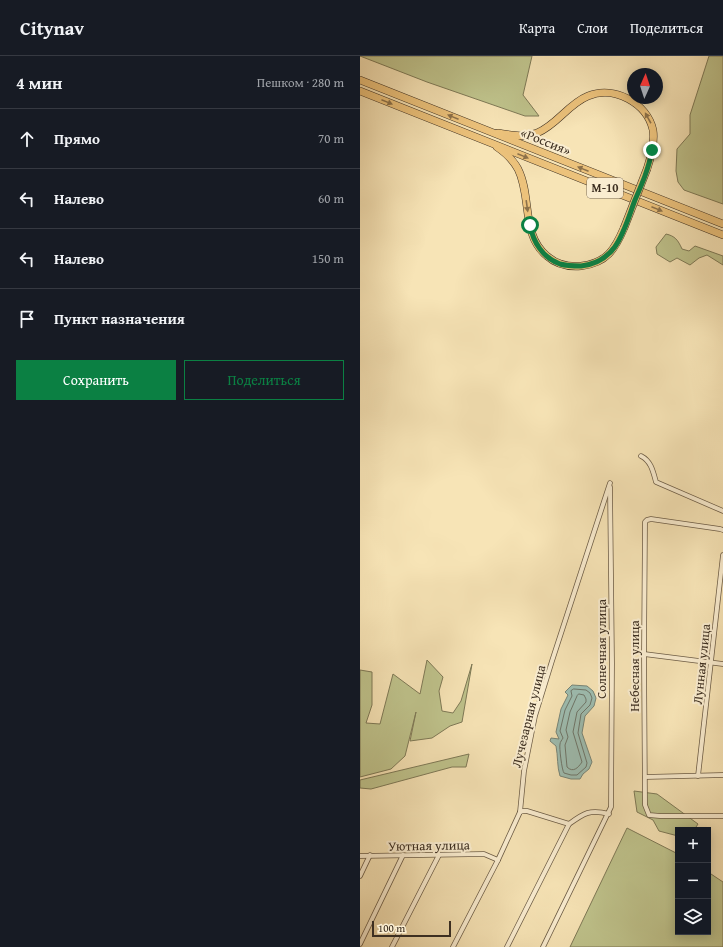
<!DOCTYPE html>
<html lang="ru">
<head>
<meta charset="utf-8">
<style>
  :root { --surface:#171b24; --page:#242831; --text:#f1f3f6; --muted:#9ea1a6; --line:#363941; --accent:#0b8043 }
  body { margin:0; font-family:"Gentium Book Plus",serif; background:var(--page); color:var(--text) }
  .controls { position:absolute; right:12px; bottom:12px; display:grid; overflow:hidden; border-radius:0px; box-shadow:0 2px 10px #0003 }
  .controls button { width:36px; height:36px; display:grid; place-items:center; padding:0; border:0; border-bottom:1px solid var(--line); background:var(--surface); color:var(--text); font:20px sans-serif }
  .compass { position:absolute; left:267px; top:12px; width:36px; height:36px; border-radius:50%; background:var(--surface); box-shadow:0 2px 10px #0003; rotate:3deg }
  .scale { position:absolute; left:12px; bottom:10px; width:79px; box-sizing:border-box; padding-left:4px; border:2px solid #3d2f21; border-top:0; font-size:11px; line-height:14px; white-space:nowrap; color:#3d2f21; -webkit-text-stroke:3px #faedd0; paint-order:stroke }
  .stop { position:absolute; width:12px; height:12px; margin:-9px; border:3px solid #0b8043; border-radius:50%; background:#fff }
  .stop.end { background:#0b8043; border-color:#fff; box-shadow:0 1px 4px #0008 }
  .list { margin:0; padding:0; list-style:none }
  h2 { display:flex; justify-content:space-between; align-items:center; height:52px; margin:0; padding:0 16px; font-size:17px }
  h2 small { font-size:13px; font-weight:400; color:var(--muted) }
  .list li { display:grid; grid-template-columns:26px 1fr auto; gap:12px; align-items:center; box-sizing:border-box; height:60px; padding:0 16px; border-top:1px solid var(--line) }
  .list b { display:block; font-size:15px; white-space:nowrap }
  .list em { font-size:13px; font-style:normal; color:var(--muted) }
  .actions { display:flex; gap:8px; padding:12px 16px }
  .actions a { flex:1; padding:9px 0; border:1px solid var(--accent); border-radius:0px; text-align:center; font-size:14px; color:var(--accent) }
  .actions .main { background:var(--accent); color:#fff }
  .icon { flex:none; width:22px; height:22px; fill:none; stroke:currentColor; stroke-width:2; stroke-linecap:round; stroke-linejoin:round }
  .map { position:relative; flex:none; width:363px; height:891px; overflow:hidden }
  header { display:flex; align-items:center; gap:24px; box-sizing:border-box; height:56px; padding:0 20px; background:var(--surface); border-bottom:1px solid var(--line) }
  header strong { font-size:19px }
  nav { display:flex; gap:22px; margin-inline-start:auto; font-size:14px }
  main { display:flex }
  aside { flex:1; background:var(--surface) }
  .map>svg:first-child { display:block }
  .green { fill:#bfc38c; stroke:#7e7956 }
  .water { fill:#9ebeb2; stroke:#778578 }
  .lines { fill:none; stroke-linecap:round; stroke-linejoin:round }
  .shore { stroke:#6e766a; stroke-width:1 }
  .minor-casing { stroke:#6c5c46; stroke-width:5.5 }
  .primary-casing { stroke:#3d2f21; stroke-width:8 }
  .trunk-casing { stroke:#3d2f21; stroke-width:8 }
  .minor { stroke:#faedd0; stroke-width:4 }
  .primary { stroke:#ecc27b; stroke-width:7 }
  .trunk { stroke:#ecc27b; stroke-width:7 }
  .primary-bridge-casing { stroke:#3d2f21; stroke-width:8; stroke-linecap:butt }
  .primary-bridge { stroke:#ecc27b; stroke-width:7 }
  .oneway { fill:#8c714a }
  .route { stroke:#0b8043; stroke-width:5 }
  .labels { text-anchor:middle; stroke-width:4; stroke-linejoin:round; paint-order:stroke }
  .shield { fill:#faedd0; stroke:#766856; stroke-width:1 }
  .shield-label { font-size:12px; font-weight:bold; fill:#3d2f21 }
  .street-label { font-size:13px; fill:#3d2f21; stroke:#faedd0 }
</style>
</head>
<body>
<header>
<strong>Citynav</strong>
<nav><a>Карта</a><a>Слои</a><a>Поделиться</a></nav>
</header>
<main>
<aside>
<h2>4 мин<small>Пешком · 280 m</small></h2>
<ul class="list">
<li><svg class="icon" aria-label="ahead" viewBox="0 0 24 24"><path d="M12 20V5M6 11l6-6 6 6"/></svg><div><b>Прямо</b></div><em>70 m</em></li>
<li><svg class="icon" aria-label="left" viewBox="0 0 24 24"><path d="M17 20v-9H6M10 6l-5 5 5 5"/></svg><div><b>Налево</b></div><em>60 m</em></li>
<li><svg class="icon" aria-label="left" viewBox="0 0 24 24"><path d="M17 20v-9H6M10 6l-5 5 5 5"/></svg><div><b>Налево</b></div><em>150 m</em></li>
<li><svg class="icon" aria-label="arrive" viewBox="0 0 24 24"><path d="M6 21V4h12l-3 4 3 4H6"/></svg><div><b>Пункт назначения</b></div></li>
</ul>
<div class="actions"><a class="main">Сохранить</a><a>Поделиться</a></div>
</aside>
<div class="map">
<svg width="363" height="891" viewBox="0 0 363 891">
  <rect width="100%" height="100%" fill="#f7e4b6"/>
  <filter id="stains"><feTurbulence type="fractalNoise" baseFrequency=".005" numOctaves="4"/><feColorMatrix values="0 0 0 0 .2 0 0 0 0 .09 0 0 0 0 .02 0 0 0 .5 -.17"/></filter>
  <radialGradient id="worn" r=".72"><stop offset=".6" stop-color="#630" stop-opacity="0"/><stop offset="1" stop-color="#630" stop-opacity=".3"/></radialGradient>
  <!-- green -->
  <g class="green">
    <polygon points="0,0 172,0 163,39 179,60 165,60 67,26"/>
    <polygon points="349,0 363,0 363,148 324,134 318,126 316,115 317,93 330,78 330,59"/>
    <path d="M306,178c9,2 12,6 16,15l7,2 6,-5 28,10v9l-16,-10 -8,3 -9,7 -13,-7 -7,4 -13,-8 -1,-7z"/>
    <polygon points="67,604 83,621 79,635 82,655 93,657 101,645 112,608 102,666 90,670 72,682 50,685 56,656 45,700 31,713 0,721 0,614 12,616 12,649 6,667 20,668 33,618 60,638"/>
    <polygon points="109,698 106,711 92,711 11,733 0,732 0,724"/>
    <polygon points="274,735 297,738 338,768 334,774 318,774 318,780 299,775 293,764 277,756"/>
    <polygon points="267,772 318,798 318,876 348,876 348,816 363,826 363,891 210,891"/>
  </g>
  <!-- water -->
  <path class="water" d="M212,629l15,1 6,5 3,7 -2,8 -9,10 -3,17 10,29 -3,7 -6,5 -3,5h-9l-11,-3c-3,-9 -2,-20 -4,-30l-6,-5 1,-3 8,1 -3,-7 5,-23 7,-14 -3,-3z"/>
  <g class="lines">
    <!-- shore -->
    <g class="shore">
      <path d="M214,633l12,1 4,3 2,5 -2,7 -9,9 -3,19 9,30 -1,4 -9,8h-6l-7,-2c-2,-2 -5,-26 -4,-29 0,-2 2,-4 3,-6l-3,-7 5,-21 7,-14 -1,-5z"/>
      <path d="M219,638l5,1 2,4v3l-9,10 -4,20 9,30c-4,6 -9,11 -15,5l-2,-22 3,-8 -2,-7 4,-18 7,-16z"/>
    </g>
    <!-- minor casing -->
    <g class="minor-casing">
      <g id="minor">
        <path d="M281,400c10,5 12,15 15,26l67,29"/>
        <polyline points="363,474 360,473 291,463 287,464 285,466 284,598 285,749 289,759 300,760 363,760"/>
        <polyline points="284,598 363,608"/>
        <polyline points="338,720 363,499"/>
        <polyline points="285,721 363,719"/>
        <path d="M160,756l3,-1h4l42,13c15,-11 21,-15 40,-10"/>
        <polyline points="0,800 124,798 138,804"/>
        <polyline points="0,820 10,799"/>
        <polyline points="0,888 43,799"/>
        <polyline points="32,891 79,799"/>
        <polyline points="93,891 138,804 160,756 164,715 175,660 192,605 250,427"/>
        <polyline points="147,891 209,768"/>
        <polyline points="183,891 251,751 252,607 250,431"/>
      </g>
    </g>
    <!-- primary casing -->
    <g class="primary-casing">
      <g id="primary">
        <path d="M138,77c13,2 26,5 39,0 20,-8 31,-29 51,-37 26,-11 59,7 65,34 2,13 -2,27 -6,39"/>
        <path d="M137,91c9,6 16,13 21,22 14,28 3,66 29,87 10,9 22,11 34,10 26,-3 34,-17 43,-38"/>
      </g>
    </g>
    <!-- trunk casing -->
    <g class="trunk-casing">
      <g id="trunk">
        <polyline points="0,24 363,168"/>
        <polyline points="0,35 363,179"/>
      </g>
    </g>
    <!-- minor -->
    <use href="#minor" class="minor"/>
    <!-- primary -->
    <use href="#primary" class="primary"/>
    <!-- trunk -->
    <use href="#trunk" class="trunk"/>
    <!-- primary-bridge casing -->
    <g class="primary-bridge-casing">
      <polyline id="primary-bridge" points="264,172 287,113"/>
    </g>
    <!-- primary-bridge -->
    <use href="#primary-bridge" class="primary-bridge"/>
  </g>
  <!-- one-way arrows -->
  <defs><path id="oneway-solid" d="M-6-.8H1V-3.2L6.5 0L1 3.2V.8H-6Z"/></defs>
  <g class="oneway">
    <use href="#oneway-solid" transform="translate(27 46) rotate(22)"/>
    <use href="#oneway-solid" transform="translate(93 61) rotate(-158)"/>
    <use href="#oneway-solid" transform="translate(288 62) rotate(-119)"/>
    <use href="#oneway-solid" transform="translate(163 100) rotate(22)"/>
    <use href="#oneway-solid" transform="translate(223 113) rotate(-158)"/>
    <use href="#oneway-solid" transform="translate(167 150) rotate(82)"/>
    <use href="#oneway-solid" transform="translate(297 153) rotate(22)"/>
  </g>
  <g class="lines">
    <!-- route -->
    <path class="route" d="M170,169c3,17 13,33 30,39 7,2 14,2 21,2 37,-4 43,-37 54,-66 7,-16 14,-32 17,-50"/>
  </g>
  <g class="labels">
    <!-- shield labels -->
    <rect class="shield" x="227" y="122" width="36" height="20" rx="3"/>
    <g class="shield-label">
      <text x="245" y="136">М-10</text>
    </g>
    <!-- street labels -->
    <g class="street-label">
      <text transform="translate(186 85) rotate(22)" y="5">«Россия»</text>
      <text transform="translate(241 593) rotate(-90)" y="5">Солнечная улица</text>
      <text transform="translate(341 608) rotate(-84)" y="5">Лунная улица</text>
      <text transform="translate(274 610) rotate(-90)" y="5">Небесная улица</text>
      <text transform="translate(168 660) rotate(-76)" y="5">Лучезарная улица</text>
      <text transform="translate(69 789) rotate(-1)" y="5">Уютная улица</text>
    </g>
  </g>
  <rect width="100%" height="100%" filter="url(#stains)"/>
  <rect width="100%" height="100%" fill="url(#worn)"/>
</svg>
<div class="controls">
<button>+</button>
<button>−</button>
<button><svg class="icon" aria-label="layers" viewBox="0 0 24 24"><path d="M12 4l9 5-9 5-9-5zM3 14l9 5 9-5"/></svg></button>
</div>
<svg class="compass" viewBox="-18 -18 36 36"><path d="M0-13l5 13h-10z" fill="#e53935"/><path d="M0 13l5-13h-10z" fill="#9ea1a6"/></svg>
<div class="scale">100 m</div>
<div class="stop" style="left:170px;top:169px"></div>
<div class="stop end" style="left:292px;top:94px"></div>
</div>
</main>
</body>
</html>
